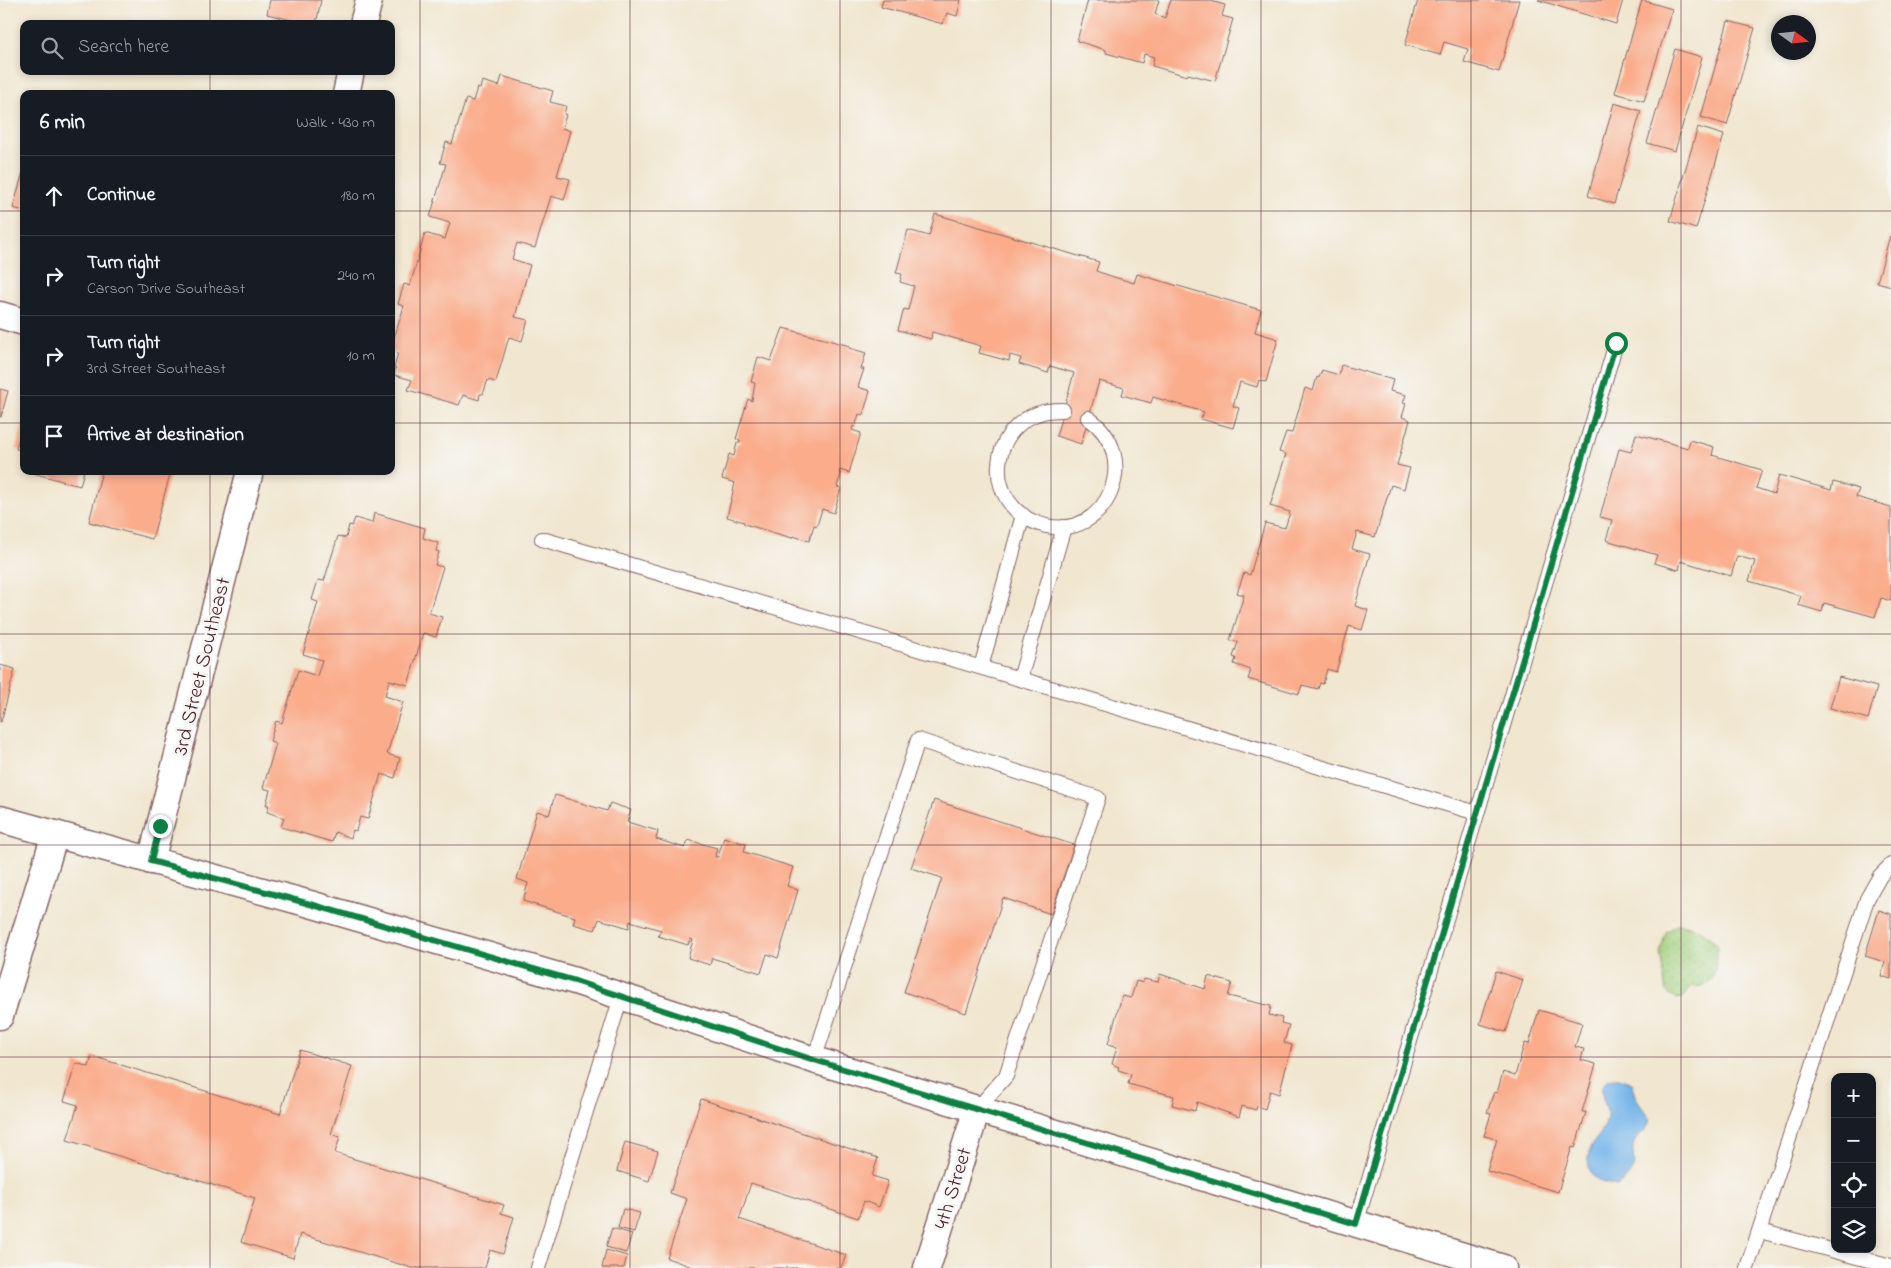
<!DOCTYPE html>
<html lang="en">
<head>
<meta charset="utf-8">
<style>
  :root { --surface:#171b24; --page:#20242c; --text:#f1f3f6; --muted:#9ea1a6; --line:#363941 }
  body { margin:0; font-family:"Indie Flower",sans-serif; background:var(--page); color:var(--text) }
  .controls { position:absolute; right:15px; bottom:15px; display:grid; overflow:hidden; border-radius:10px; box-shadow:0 2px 8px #0003 }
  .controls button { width:45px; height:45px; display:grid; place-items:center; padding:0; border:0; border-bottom:1px solid var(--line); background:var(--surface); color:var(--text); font:25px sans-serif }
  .compass { position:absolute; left:1771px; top:15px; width:45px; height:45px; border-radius:50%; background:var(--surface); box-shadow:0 2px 8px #0003; rotate:105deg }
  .stop { position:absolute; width:15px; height:15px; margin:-11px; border:4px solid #0b8043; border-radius:50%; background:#fff }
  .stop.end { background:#0b8043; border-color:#fff; box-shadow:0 1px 5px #0008 }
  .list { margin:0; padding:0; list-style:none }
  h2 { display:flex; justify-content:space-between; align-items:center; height:65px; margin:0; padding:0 20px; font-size:21px }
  h2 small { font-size:16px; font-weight:400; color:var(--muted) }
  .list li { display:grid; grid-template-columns:32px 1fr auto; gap:15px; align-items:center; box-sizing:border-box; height:80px; padding:0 20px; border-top:1px solid var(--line) }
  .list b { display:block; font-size:19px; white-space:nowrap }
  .list p { margin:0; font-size:16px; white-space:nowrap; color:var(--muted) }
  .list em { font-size:16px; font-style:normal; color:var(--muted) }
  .icon { flex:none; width:28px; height:28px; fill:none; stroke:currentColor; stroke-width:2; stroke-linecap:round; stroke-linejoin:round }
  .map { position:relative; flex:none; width:1891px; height:1268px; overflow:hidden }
  .search { position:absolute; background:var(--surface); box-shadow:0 2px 8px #0003; left:20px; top:20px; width:375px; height:55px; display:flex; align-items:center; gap:12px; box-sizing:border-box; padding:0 18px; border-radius:10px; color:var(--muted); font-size:19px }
  .panel { position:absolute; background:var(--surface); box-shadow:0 2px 8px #0003; left:20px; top:90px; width:375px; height:385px; border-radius:10px }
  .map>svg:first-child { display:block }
  .grass { fill:url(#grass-dots); stroke:#767854 }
  .water { fill:#76b5ea; stroke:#606a8a }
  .building { fill:#faac8b }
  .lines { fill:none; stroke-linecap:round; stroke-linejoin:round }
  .service-casing { stroke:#846564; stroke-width:16 }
  .minor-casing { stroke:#846564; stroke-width:29 }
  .service { stroke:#fff; stroke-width:14 }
  .minor { stroke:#fff; stroke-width:26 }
  .route { stroke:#0b8043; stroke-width:6 }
  .grid { fill:none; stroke:#4a1f2b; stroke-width:1; stroke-opacity:0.55 }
  .labels { text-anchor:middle; stroke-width:5; stroke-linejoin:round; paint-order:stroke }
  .street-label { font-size:21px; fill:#4a1f2b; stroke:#f6f6f2 }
</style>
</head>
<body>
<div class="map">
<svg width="1891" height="1268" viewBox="0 0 1891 1268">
  <defs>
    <pattern id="grass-dots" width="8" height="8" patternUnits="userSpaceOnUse" patternTransform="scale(1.25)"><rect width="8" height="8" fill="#a2d07e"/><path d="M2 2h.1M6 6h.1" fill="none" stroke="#8db26d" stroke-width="1.8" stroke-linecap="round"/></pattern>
  </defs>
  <rect width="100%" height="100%" fill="#f6f6f2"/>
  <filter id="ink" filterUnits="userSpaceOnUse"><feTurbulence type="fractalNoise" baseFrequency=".02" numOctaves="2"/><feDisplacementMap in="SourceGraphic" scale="10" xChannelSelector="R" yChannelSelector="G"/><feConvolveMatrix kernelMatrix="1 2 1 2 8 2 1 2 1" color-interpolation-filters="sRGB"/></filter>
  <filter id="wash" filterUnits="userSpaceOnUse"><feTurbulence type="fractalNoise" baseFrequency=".0096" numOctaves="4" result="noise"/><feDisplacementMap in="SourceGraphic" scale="20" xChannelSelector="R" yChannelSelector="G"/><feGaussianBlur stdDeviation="1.12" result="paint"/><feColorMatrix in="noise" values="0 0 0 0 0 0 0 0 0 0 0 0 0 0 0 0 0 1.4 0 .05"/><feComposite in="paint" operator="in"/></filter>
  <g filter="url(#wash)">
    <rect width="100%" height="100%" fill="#f1e6cf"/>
    <!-- grass -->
    <path class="grass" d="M1678,924c20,3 26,6 40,22 -2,19 -1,44 -26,40l-9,12 -7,1 -7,-4 -4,-8 -5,-35 6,-20z"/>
    <!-- water -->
    <path class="water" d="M1619,1078l13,5 5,16 13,21c-5,15 -6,9 -13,18 -13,16 11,26 -20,48l-16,-4 -9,-7c-14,-30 13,-36 15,-58 2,-12 -11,-23 -2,-34 3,-5 9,-5 14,-5z"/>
    <g id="blocks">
      <!-- building -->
      <g class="building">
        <polygon points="270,0 321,0 316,24 307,24 267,14"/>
        <polygon points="883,0 961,0 957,16 947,13 943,24 881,7"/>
        <polygon points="1088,0 1159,0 1155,14 1165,18 1171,0 1207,0 1225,5 1222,16 1233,19 1215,81 1188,74 1187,76 1152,66 1154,57 1144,54 1142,63 1106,53 1106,50 1077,41"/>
        <polygon points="1418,0 1519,0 1499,72 1464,62 1468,49 1444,42 1440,55 1405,45"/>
        <polygon points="1538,0 1623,0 1616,24"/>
        <polygon points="1642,0 1672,9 1644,101 1615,93"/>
        <polygon points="1728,21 1755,28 1727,125 1701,117"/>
        <polygon points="1675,49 1702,57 1675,151 1647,143"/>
        <polygon points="502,76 553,91 550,102 566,106 564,114 566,115 562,128 570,131 557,176 570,179 564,200 551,196 535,248 517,243 512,259 530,265 515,317 528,320 522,341 509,337 496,382 488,380 483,394 480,394 479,400 463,395 459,405 408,390 412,380 394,375 396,368 394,368 398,353 391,351 391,348 404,306 398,304 404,284 410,286 425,233 445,239 450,223 430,217 446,164 440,163 446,142 452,144 466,99 473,101 477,88 480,89 482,81 499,86"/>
        <polygon points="1614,103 1641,111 1614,204 1588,196"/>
        <polygon points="1698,127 1724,135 1696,229 1670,221"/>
        <polygon points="23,172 24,172 24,211 13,208"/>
        <polygon points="935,214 1099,262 1096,271 1114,277 1134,283 1137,274 1261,310 1255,332 1278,339 1266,382 1259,380 1257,387 1240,382 1233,406 1239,408 1233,428 1201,419 1204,412 1153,397 1151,403 1122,395 1124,388 1099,381 1081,444 1056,436 1074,373 1050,366 1048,373 1019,364 1021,358 1010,355 1009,361 979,353 981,346 932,332 931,339 898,330 904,309 908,310 914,286 900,282 902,274 896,273 908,230 929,236"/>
        <polygon points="1890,236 1891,237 1891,286 1877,282"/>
        <polygon points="783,328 850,346 849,348 866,353 861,369 864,369 858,387 870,391 863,415 859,414 855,427 853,426 852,430 861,433 849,473 840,470 839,473 841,474 837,487 841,488 834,513 822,509 817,526 814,525 809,541 793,536 792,538 744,524 744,522 727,517 735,483 722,479 729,454 734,456 737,443 740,443 740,440 736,439 748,399 752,401 755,383 751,382 758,357 771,361"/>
        <polygon points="1341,365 1393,380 1390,391 1406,395 1403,403 1406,404 1402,417 1410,420 1397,465 1410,468 1404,489 1391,485 1375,537 1357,532 1352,549 1370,554 1355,606 1368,610 1362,630 1349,626 1336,672 1327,669 1323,684 1320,683 1318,689 1302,685 1299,694 1248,679 1251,670 1234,664 1236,658 1233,657 1238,642 1230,640 1244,595 1237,593 1244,573 1250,575 1265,523 1285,528 1290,512 1270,506 1286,454 1279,452 1286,432 1292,433 1305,388 1313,391 1317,377 1319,378 1322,370 1339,375"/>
        <polygon points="0,389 8,391 1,417 0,417"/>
        <polygon points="23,423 24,423 24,451 16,449"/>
        <polygon points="1636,434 1688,448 1690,440 1714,447 1712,455 1762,470 1756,488 1774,494 1779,475 1831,490 1833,482 1845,485 1859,489 1856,497 1891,507 1891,601 1881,598 1875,617 1824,603 1822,612 1798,605 1801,596 1749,581 1755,561 1737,556 1731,576 1681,561 1679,570 1654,563 1657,555 1606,540 1612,520 1600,517 1619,449 1631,452"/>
        <polygon points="33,471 84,471 80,486 33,473"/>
        <polygon points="102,471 171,471 152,539 89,522"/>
        <polygon points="374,513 425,528 423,538 438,543 436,551 439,552 435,565 443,567 429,613 442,617 436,637 423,633 408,685 389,680 385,696 403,702 387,754 400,758 395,778 381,774 368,819 360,817 356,831 353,830 351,838 335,832 332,842 281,827 284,818 267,812 269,805 266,805 270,790 263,788 276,743 270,741 276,721 282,723 298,670 317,676 322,660 303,654 318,602 312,600 318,580 324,581 338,536 346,538 349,525 352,526 355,518 372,523"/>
        <polygon points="0,665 15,669 1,722 0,722"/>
        <polygon points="1839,677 1877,687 1868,719 1830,708"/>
        <polygon points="555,795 607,811 610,803 631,810 627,822 658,831 656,839 685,848 688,840 717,848 715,857 718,857 724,837 746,844 744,852 793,867 787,886 798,890 778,958 767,954 761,973 712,958 710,965 688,958 693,940 690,939 688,945 658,936 661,930 630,921 629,928 599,919 595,930 573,924 575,917 523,901 528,883 517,879 537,811 549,815"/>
        <polygon points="934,800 1074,845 1051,914 1003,898 966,1013 904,992 942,878 911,868"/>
        <polygon points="1879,910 1891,914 1891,979 1881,976 1885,962 1865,956"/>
        <polygon points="1496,971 1523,980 1506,1032 1480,1024"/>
        <polygon points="1160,974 1205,989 1208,976 1232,983 1228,996 1271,1006 1269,1015 1282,1018 1281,1023 1289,1025 1284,1043 1292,1045 1279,1094 1270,1091 1265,1109 1257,1106 1256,1110 1242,1106 1239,1117 1197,1102 1195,1111 1172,1105 1174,1096 1128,1084 1131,1074 1118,1070 1119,1067 1112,1064 1117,1047 1108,1044 1122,996 1131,998 1136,981 1143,983 1144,979 1158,982"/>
        <polygon points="1539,1010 1582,1023 1575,1047 1584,1049 1581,1060 1596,1064 1582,1112 1586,1112 1575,1148 1572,1147 1558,1192 1487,1171 1497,1139 1484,1136 1491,1114 1487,1113 1494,1092 1497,1093 1503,1072 1515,1076 1523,1048 1525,1043 1529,1044"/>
        <polygon points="300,1050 352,1066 331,1134 340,1137 335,1153 504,1205 501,1213 514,1217 503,1254 490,1250 485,1268 412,1268 300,1234 293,1258 241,1242 255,1198 67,1140 78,1105 64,1101 76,1063 89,1067 92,1056 280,1114"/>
        <polygon points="701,1099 878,1158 872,1176 888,1181 879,1207 864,1201 858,1218 751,1183 740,1217 739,1219 846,1255 841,1268 695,1268 667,1258 687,1199 670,1193"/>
        <polygon points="625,1142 658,1151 649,1181 617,1171"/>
        <polygon points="623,1209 640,1213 634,1232 618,1228"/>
        <polygon points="612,1228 632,1234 626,1253 606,1247"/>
        <polygon points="606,1250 627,1256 624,1268 602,1268"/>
      </g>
    </g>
  </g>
  <g filter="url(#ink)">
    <use href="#blocks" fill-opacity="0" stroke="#846564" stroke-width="1"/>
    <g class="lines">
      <!-- service casing -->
      <g class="service-casing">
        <g id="service">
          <path d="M1063,410c-76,-2 -88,99 -17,116 62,14 97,-71 42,-108"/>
          <polyline points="542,539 1477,813"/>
          <polyline points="981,667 1023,515"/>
          <polyline points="1020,679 1064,527"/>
          <polyline points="814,1060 918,740 1098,798 1006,1076 977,1109"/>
          <polyline points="1356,1224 1616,343"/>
          <polyline points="1760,1231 1891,1266"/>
          <polyline points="538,1268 621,997"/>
          <polyline points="1747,1268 1867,899 1880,876 1891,865"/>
        </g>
      </g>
      <!-- minor casing -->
      <g class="minor-casing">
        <g id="minor">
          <polyline points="363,24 369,0"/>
          <polyline points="346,94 351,71"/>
          <polyline points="0,315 24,322"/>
          <polyline points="0,819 310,904 575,981 814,1060 1503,1268"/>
          <polyline points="151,861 250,471"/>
          <polyline points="0,1016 55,834"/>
          <polyline points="927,1268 977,1109"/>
        </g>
      </g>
      <!-- service -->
      <use href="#service" class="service"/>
      <!-- minor -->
      <use href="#minor" class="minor"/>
    </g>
  </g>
  <g class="lines" filter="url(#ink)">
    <!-- route -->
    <polyline class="route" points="160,826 151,861 310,904 575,981 814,1060 1356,1224 1616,343"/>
  </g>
  <!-- grid -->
  <path class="grid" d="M210,0v24M420,0v1268M630,0v1268M840,0v1268M1051,0v1268M1261,0v1268M1471,0v1268M1681,0v1268M210,71v23M0,211h24M391,211h1500M0,423h24M391,423h1500M210,471v797M0,634h1891M0,845h1891M0,1057h1891"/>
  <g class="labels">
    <!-- street labels -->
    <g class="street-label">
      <text transform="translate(201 666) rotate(-76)" y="7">3rd Street Southeast</text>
      <text transform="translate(952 1188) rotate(-73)" y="7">4th Street</text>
    </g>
  </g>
</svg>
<div class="controls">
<button>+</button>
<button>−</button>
<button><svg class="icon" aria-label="locate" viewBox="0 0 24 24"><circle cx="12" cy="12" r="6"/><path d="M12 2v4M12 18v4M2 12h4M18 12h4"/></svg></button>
<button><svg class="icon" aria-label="layers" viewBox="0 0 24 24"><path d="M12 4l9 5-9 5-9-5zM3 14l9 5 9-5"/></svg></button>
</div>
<svg class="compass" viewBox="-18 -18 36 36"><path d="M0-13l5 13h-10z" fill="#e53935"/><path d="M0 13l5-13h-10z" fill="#9ea1a6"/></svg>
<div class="stop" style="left:1616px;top:343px"></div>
<div class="stop end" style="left:160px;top:826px"></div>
<div class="search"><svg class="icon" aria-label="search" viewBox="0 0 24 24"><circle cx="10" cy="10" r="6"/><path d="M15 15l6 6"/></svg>Search here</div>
<section class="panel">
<h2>6 min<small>Walk · 430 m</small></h2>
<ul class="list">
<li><svg class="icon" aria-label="ahead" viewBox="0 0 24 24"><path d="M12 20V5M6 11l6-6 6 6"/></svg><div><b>Continue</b></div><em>180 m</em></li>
<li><svg class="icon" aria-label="right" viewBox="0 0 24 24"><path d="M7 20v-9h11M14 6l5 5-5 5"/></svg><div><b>Turn right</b><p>Carson Drive Southeast</p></div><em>240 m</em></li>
<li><svg class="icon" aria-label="right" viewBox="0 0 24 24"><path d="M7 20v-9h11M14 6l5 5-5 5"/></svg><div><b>Turn right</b><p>3rd Street Southeast</p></div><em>10 m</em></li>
<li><svg class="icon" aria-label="arrive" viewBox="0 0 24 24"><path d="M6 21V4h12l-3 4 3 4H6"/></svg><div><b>Arrive at destination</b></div></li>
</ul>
</section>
</div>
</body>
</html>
